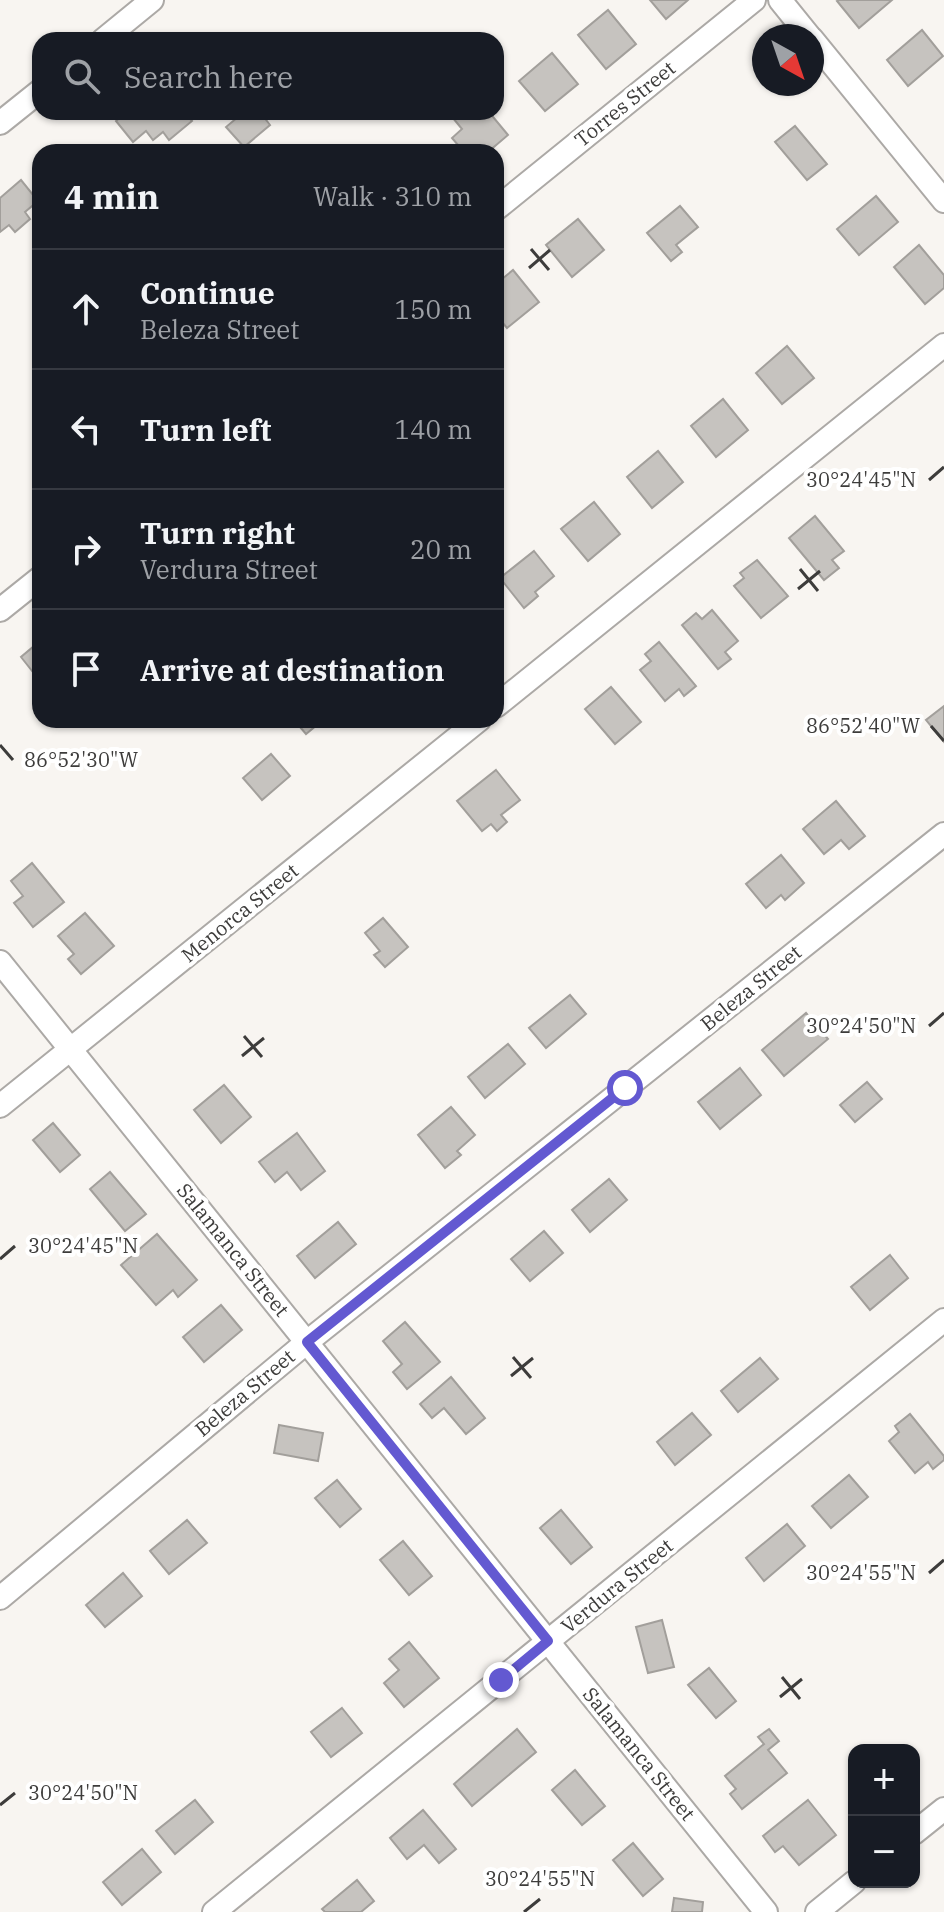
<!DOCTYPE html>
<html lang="en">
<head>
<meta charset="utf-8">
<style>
  :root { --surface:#171b24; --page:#242831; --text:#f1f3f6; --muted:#9ea1a6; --line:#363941 }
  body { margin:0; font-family:"IBM Plex Serif",serif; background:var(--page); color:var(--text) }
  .controls { position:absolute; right:24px; bottom:24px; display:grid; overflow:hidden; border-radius:16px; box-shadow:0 2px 6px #0004 }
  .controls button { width:72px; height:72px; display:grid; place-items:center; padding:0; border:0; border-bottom:2px solid var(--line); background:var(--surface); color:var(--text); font:40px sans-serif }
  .compass { position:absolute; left:752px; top:24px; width:72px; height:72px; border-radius:50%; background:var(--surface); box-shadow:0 2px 6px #0004; rotate:140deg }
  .stop { position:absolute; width:24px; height:24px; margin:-18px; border:6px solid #6359d1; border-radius:50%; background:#fff }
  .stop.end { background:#6359d1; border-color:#fff; box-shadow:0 2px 8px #0008 }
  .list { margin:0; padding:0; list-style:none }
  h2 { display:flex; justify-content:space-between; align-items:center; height:104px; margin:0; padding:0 32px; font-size:34px }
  h2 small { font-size:26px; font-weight:400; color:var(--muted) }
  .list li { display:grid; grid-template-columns:52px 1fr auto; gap:24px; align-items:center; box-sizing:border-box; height:120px; padding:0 32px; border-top:2px solid var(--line) }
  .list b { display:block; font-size:30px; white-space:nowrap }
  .list p { margin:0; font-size:26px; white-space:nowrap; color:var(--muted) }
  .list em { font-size:26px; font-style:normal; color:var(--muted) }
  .icon { flex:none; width:44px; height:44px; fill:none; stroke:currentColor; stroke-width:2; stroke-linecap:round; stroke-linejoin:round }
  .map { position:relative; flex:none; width:944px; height:1912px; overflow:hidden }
  .search { position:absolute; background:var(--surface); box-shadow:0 2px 6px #0004; left:32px; top:32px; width:472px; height:88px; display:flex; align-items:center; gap:20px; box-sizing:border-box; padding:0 28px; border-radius:24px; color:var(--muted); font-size:30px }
  .panel { position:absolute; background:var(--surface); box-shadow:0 2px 6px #0004; left:32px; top:144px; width:472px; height:584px; border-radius:24px }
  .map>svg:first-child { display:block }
  .building { fill:#c6c3bf; stroke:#a29f9b; stroke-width:2 }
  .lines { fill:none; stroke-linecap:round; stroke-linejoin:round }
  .minor-casing { stroke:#aca9a6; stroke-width:26 }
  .minor { stroke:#fff; stroke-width:22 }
  .route { stroke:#6359d1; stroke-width:10 }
  .ticks { fill:none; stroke:#3d3c3b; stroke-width:3 }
  .labels { text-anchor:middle; stroke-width:8; stroke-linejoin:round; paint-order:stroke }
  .street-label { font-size:20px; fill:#3d3c3b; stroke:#fff }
  .ticks-label { font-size:20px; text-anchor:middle; fill:#3d3c3b; stroke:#fff; stroke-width:8; stroke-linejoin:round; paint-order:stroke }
</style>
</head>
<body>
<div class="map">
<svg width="944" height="1912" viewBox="0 0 944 1912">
  <rect width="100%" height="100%" fill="#f8f5f1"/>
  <!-- building -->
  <g class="building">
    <polygon points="650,0 688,0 666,19"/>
    <polygon points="839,0 892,0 859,28 837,1"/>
    <polygon points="608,10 636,44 606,69 578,35"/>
    <polygon points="922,30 943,56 908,86 887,60"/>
    <polygon points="552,53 578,84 545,111 519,81"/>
    <polygon points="126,112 184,112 192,121 169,140 163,132 153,140 146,131 133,142 116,121"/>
    <polygon points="244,112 260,112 270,125 244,147 226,127"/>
    <polygon points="448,112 476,112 478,114 481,112 489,112 508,135 488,152 464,152 452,138 462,129"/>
    <polygon points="795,126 827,164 807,180 775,142"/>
    <polygon points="21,180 38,201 25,212 30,219 15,232 9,225 0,232 0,198"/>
    <polygon points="876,196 898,222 859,255 837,229"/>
    <polygon points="680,206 698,227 676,245 682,252 671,261 647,233"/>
    <polygon points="578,219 604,250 572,277 546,245"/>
    <polygon points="919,245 944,275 944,288 925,304 894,267"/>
    <polygon points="513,270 539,302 507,328 496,315 496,284"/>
    <polygon points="787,346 814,378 782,404 756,373"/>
    <polygon points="723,399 748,430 716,457 691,426"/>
    <polygon points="658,451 683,482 652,508 627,477"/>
    <polygon points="594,502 620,534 588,561 561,529"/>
    <polygon points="815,516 844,551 832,560 839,568 824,580 789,538"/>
    <polygon points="534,551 554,576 535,592 538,596 524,608 500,578"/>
    <polygon points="757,560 788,596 761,618 734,586 744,578 740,573"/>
    <polygon points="712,610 738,641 725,652 731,659 718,669 682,625 696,613 702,619"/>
    <polygon points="40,641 40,681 21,657"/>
    <polygon points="659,642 696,686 684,696 679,689 665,701 640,670 651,661 645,654"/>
    <polygon points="611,687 641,722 615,744 585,709"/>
    <polygon points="944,706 944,742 926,720"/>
    <polygon points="294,720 323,720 306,734"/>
    <polygon points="271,754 290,776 262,800 243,778"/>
    <polygon points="496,770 520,800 501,815 507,822 497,831 491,824 482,831 457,801"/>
    <polygon points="836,801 865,836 849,849 841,840 824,854 803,829"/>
    <polygon points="781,855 804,883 785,900 781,895 766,908 746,884"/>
    <polygon points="32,863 64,902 33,927 14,903 23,896 11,881"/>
    <polygon points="85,913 114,946 81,974 68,959 74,954 58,936"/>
    <polygon points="383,918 408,947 385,967 374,955 380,951 365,933"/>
    <polygon points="570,995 586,1014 546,1048 529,1028"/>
    <polygon points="806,1013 828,1039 784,1076 762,1050"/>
    <polygon points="508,1044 525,1064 485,1098 468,1077"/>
    <polygon points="740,1068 761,1095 720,1129 698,1102"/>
    <polygon points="867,1082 882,1099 855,1122 840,1105"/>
    <polygon points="224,1085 251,1117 221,1143 194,1110"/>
    <polygon points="451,1107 475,1135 457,1151 461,1155 445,1168 418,1135"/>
    <polygon points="53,1123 80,1155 60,1172 33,1140"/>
    <polygon points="297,1133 325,1171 301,1190 287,1172 275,1182 259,1162"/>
    <polygon points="110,1172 146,1214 125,1231 90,1189"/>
    <polygon points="609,1179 627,1200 590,1232 572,1210"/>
    <polygon points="338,1222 356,1244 315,1278 297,1256"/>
    <polygon points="544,1231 563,1253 530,1281 511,1259"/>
    <polygon points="157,1234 197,1280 178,1297 173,1290 156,1305 121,1265"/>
    <polygon points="890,1255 908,1278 870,1310 851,1287"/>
    <polygon points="221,1305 242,1330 204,1362 183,1337"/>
    <polygon points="405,1322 440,1362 407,1389 393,1372 402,1364 383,1341"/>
    <polygon points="760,1358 778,1379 738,1412 721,1391"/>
    <polygon points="451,1377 485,1418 466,1434 444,1408 432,1418 420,1404"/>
    <polygon points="692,1413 711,1435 675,1465 657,1442"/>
    <polygon points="910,1414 944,1456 944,1460 933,1469 928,1462 915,1473 889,1441 899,1432 895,1426"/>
    <polygon points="279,1425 323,1433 318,1461 274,1453"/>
    <polygon points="849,1475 868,1497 831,1528 812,1506"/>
    <polygon points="337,1480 361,1509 340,1527 315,1498"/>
    <polygon points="561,1510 592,1547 571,1564 540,1528"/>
    <polygon points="187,1520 207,1543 169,1574 150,1551"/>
    <polygon points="787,1524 805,1546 764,1581 746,1558"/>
    <polygon points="403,1541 432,1576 409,1595 380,1560"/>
    <polygon points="123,1573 142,1596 105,1627 86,1605"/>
    <polygon points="662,1620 674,1667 648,1673 636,1627"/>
    <polygon points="409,1642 439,1678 404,1707 384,1683 399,1670 389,1659"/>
    <polygon points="709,1668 736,1701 716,1718 688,1685"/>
    <polygon points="342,1708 362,1733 331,1757 311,1732"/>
    <polygon points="517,1729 536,1752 472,1806 454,1784"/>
    <polygon points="769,1729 779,1741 768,1750 787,1773 742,1809 730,1794 736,1789 725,1776 764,1744 758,1737"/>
    <polygon points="575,1770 605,1806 582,1825 552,1790"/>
    <polygon points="195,1800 213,1822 175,1854 156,1831"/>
    <polygon points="808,1800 836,1835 799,1865 783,1846 775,1852 763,1836"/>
    <polygon points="423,1810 456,1849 439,1863 424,1845 407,1859 390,1838"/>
    <polygon points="633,1843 663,1879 643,1896 613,1860"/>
    <polygon points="142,1849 161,1872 122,1905 103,1882"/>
    <polygon points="357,1880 374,1901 361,1912 325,1912 322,1909"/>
    <polygon points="674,1898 703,1902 702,1912 672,1912"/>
  </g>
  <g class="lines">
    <!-- minor casing -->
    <g class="minor-casing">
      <g id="minor">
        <polyline points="780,0 809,36"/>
        <polyline points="812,39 944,201"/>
        <polyline points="103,40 152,0"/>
        <polyline points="0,123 40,91"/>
        <polyline points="496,209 754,0"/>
        <polyline points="0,610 40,578"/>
        <polyline points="496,706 944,345"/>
        <polyline points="0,962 766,1912"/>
        <polyline points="0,1106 479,720"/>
        <polyline points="0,1598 307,1342 944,834"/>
        <polyline points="914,1833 944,1809"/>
        <polyline points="214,1912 944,1320"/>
        <polyline points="817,1912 854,1882"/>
      </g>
    </g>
    <!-- minor -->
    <use href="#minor" class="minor"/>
  </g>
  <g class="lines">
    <!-- route -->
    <polyline class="route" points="501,1680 548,1641 307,1342 625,1088"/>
  </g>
  <!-- ticks -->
  <path class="ticks" d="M531,249l18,21M529,268l21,-18M929,480l15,-13M800,569l18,22M798,589l22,-18M931,726l13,15M0,745l13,15M929,1026l15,-13M244,1036l18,21M242,1056l22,-18M0,1259l15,-13M513,1357l18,21M511,1376l22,-18M929,1573l15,-13M782,1677l18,22M780,1697l22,-18M0,1805l15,-12M524,1912l16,-13"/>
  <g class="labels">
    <!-- street labels -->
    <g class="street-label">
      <text transform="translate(625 104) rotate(-39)" y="7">Torres Street</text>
      <text transform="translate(240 913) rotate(-39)" y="7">Menorca Street</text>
      <text transform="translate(751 988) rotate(-39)" y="7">Beleza Street</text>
      <text transform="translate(233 1250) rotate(51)" y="7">Salamanca Street</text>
      <text transform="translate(245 1393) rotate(-40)" y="7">Beleza Street</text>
      <text transform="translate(617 1586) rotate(-39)" y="7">Verdura Street</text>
      <text transform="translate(639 1754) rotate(51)" y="7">Salamanca Street</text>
    </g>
  </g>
  <g class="ticks-label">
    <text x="861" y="487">30°24'45"N</text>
    <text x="863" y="733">86°52'40"W</text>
    <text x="81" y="767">86°52'30"W</text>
    <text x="861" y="1033">30°24'50"N</text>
    <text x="83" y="1253">30°24'45"N</text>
    <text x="861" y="1580">30°24'55"N</text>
    <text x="83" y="1800">30°24'50"N</text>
    <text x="540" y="1886">30°24'55"N</text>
  </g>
</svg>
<div class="controls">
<button>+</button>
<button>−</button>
</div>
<svg class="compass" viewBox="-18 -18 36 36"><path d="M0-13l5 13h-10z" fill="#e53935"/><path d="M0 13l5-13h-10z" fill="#9ea1a6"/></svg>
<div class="stop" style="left:625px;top:1088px"></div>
<div class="stop end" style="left:501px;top:1680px"></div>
<div class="search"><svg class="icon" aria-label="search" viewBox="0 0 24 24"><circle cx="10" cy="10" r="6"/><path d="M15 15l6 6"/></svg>Search here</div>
<section class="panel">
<h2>4 min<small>Walk · 310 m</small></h2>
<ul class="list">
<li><svg class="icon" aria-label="ahead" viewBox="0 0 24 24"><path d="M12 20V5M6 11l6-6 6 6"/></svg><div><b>Continue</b><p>Beleza Street</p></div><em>150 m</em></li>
<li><svg class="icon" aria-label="left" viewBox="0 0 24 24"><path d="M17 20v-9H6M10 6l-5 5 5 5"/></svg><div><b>Turn left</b></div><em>140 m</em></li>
<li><svg class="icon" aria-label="right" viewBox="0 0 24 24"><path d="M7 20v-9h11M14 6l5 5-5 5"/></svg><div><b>Turn right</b><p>Verdura Street</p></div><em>20 m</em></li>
<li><svg class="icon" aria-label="arrive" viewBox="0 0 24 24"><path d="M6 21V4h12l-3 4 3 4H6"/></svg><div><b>Arrive at destination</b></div></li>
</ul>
</section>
</div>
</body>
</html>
